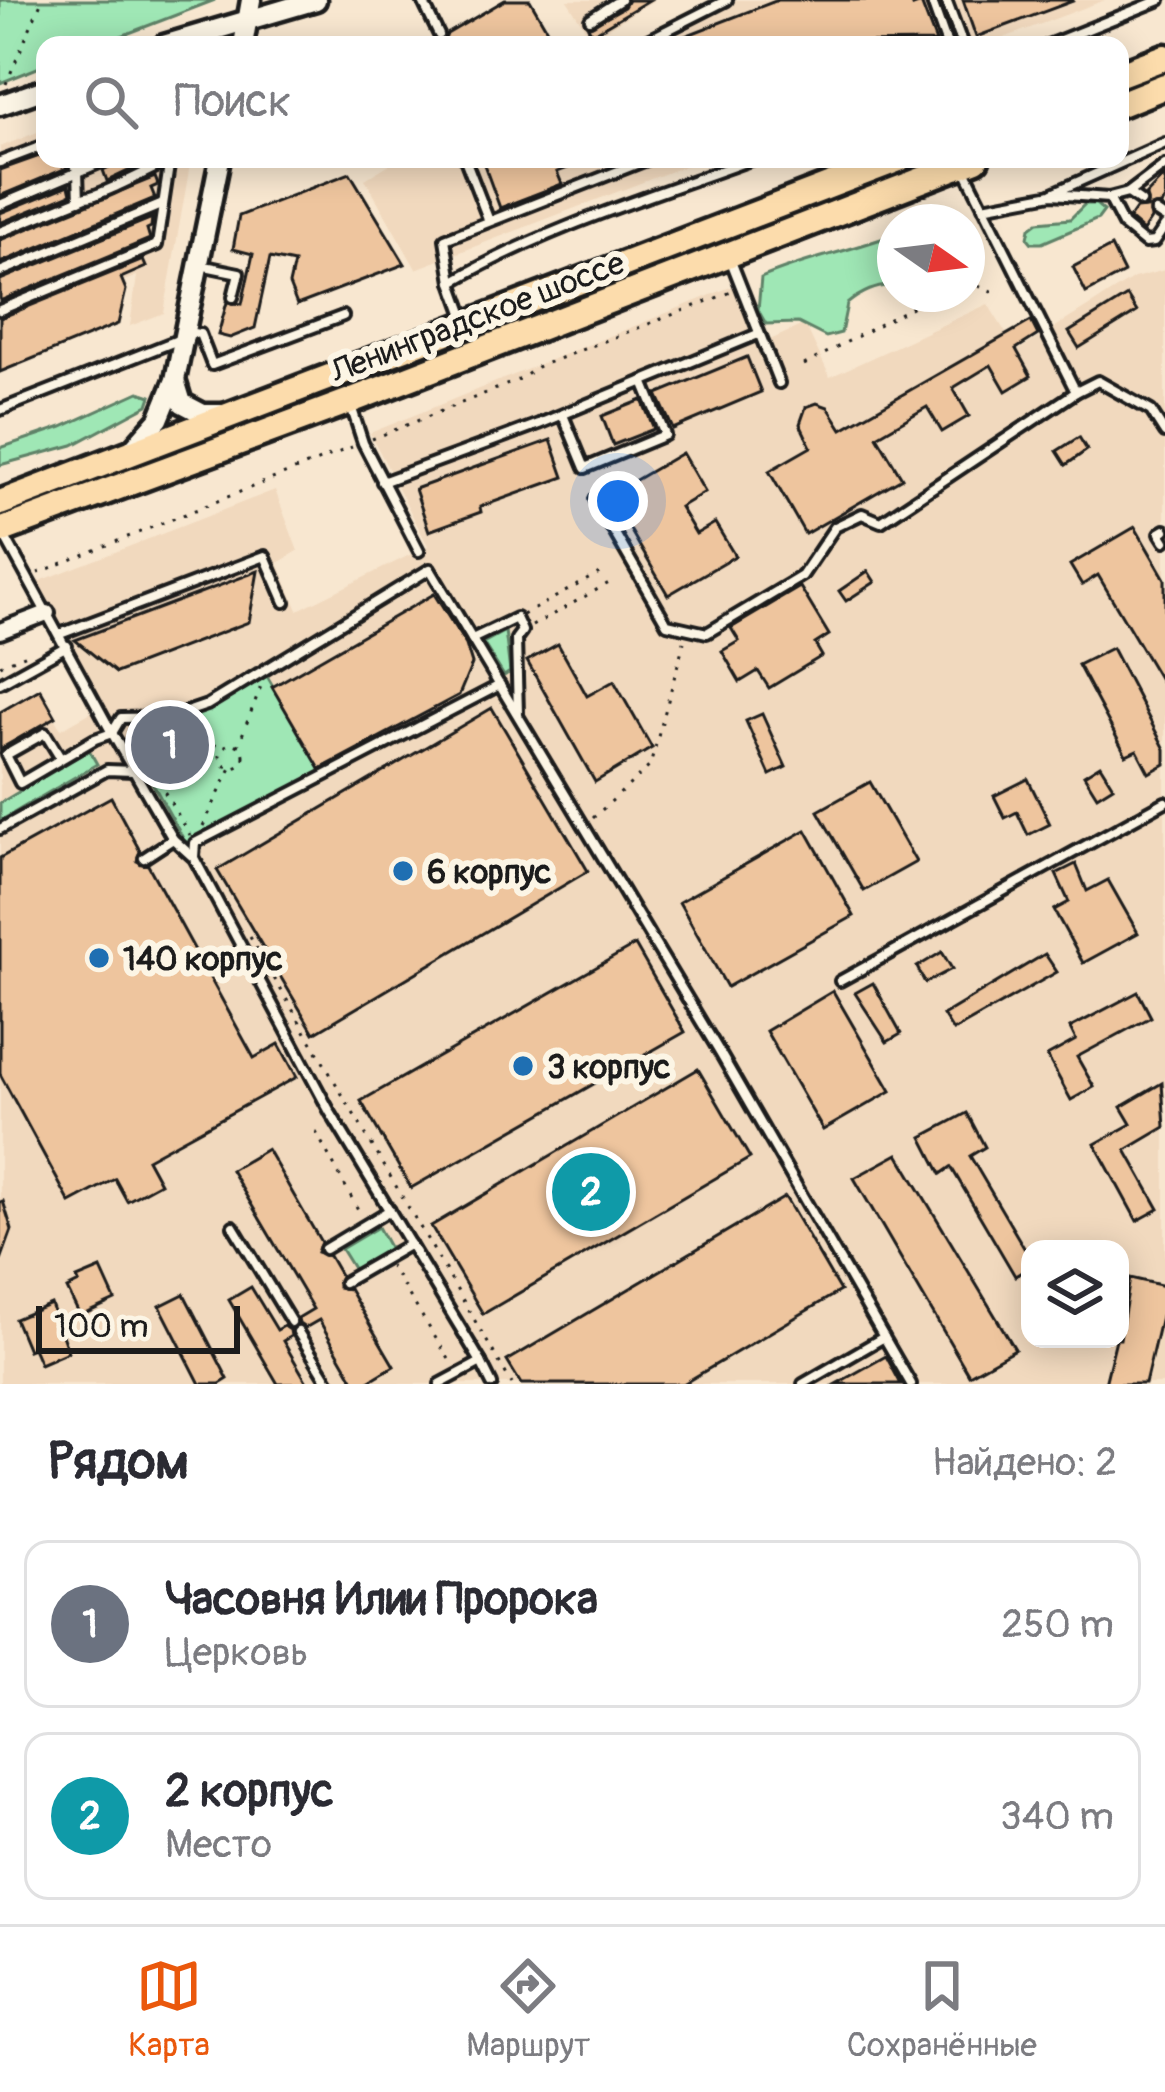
<!DOCTYPE html>
<html lang="ru">
<head>
<meta charset="utf-8">
<style>
  :root { --surface:#fff; --page:#f2f2f3; --text:#2b2b33; --muted:#7c7c81; --line:#e1e1e2; --accent:#ea580c }
  body { margin:0; font-family:Pangolin,sans-serif; background:var(--page); color:var(--text) }
  .controls { position:absolute; right:36px; bottom:36px; display:grid; overflow:hidden; border-radius:24px; box-shadow:0 6px 30px #0003 }
  .controls button { width:108px; height:108px; display:grid; place-items:center; padding:0; border:0; border-bottom:3px solid var(--line); background:var(--surface); color:var(--text); font:60px sans-serif }
  .compass { position:absolute; left:877px; top:204px; width:108px; height:108px; border-radius:50%; background:var(--surface); box-shadow:0 6px 30px #0003; rotate:104deg }
  .scale { position:absolute; left:36px; bottom:30px; width:204px; box-sizing:border-box; padding-left:12px; border:6px solid #1c1c1c; border-top:0; font-size:33px; line-height:42px; white-space:nowrap; color:#1c1c1c; -webkit-text-stroke:9px #fcf5e5; paint-order:stroke }
  .you { position:absolute; left:618px; top:501px; width:42px; height:42px; margin:-30px; border:9px solid #fff; border-radius:50%; background:#1a73e8; box-shadow:0 0 0 18px #1a73e833 }
  .badge { display:grid; place-items:center; width:78px; height:78px; border-radius:50%; background:var(--accent); color:#fff; font-size:39px; font-weight:700 }
  .pin { position:absolute; translate:-50% -50%; border:6px solid #fff; box-shadow:0 3px 12px #0006 }
  .list { margin:0; padding:0; list-style:none }
  h2 { display:flex; justify-content:space-between; align-items:center; height:156px; margin:0; padding:0 48px; font-size:51px }
  h2 small { font-size:39px; font-weight:400; color:var(--muted) }
  .list li { display:grid; grid-template-columns:78px 1fr auto; gap:36px; align-items:center; box-sizing:border-box; height:168px; margin:0 24px 24px; padding:0 24px; border:3px solid var(--line); border-radius:24px }
  .list b { display:block; font-size:45px; white-space:nowrap }
  .list p { margin:0; font-size:39px; white-space:nowrap; color:var(--muted) }
  .list em { font-size:39px; font-style:normal; color:var(--muted) }
  .icon { flex:none; width:66px; height:66px; fill:none; stroke:currentColor; stroke-width:2; stroke-linecap:round; stroke-linejoin:round }
  .map { position:relative; flex:none; width:1165px; height:1384px; overflow:hidden }
  .search { position:absolute; background:var(--surface); box-shadow:0 6px 30px #0003; left:36px; right:36px; top:36px; height:132px; display:flex; align-items:center; gap:30px; box-sizing:border-box; padding:0 42px; border-radius:24px; color:var(--muted); font-size:45px }
  .sheet { height:540px; background:var(--surface) }
  nav { display:flex; justify-content:space-around; align-items:center; box-sizing:border-box; height:168px; border-top:3px solid var(--line); background:var(--surface); font-size:33px; color:var(--muted) }
  nav a { display:grid; justify-items:center; gap:6px }
  nav .on { color:var(--accent) }
  .map>svg:first-child { display:block }
  .built { fill:#f1d9be; fill-rule:evenodd }
  .green { fill:#9fe7b5; stroke:#5e8268; stroke-width:3 }
  .building { fill:#eec59e; stroke:#1c1c1c; stroke-width:3 }
  .lines { fill:none; stroke-linecap:round; stroke-linejoin:round }
  .lane-casing { stroke:#1c1c1c; stroke-width:16 }
  .street-casing { stroke:#1c1c1c; stroke-width:22 }
  .secondary-casing { stroke:#1c1c1c; stroke-width:27 }
  .highway-casing { stroke:#1c1c1c; stroke-width:33 }
  .path { stroke:#1c1c1c; stroke-width:3; stroke-dasharray:3 9; stroke-linecap:butt }
  .lane { stroke:#fcf5e5; stroke-width:8 }
  .street { stroke:#fcf5e5; stroke-width:14 }
  .secondary { stroke:#fcf5e5; stroke-width:18 }
  .highway { stroke:#fcdcac; stroke-width:24 }
  .poi-dot { fill:#1f6fb2; stroke:#fcf5e5; stroke-width:4.5 }
  .labels { text-anchor:middle; stroke-width:12; stroke-linejoin:round; paint-order:stroke }
  .street-label { font-size:33px; fill:#1c1c1c; stroke:#fcf5e5 }
  .poi-label { font-size:33px; font-weight:bold; fill:#1c1c1c; stroke:#fcf5e5; text-anchor:start }
</style>
</head>
<body>
<div class="map">
<svg width="1165" height="1384" viewBox="0 0 1165 1384">
  <rect width="100%" height="100%" fill="#f8e7d0"/>
  <filter id="ink" filterUnits="userSpaceOnUse"><feTurbulence type="fractalNoise" baseFrequency=".00833" numOctaves="2"/><feDisplacementMap in="SourceGraphic" scale="24" xChannelSelector="R" yChannelSelector="G"/><feConvolveMatrix kernelMatrix="1 2 1 2 8 2 1 2 1" color-interpolation-filters="sRGB"/></filter>
  <g filter="url(#ink)">
    <!-- built -->
    <g class="built">
      <polygon points="567,0 654,0 605,30 613,45 582,45 591,38"/>
      <polygon points="710,0 1105,0 985,45 619,45"/>
      <polygon points="45,129 45,159 191,159 164,313 130,326 137,276 0,331 0,147"/>
      <polygon points="398,159 703,159 416,269 365,179"/>
      <path d="M1165,270v1114h-1165v-635l54,-31 7,11 43,-24 -69,-122 240,-93 23,61 -20,12 20,47 130,-64 -58,-113 363,-147 24,60 48,-22 25,53 158,-73 29,47 117,-73zM1030,1249h90v90h-90z"/>
    </g>
    <!-- green -->
    <g class="green">
      <polygon points="0,0 215,0 98,45 45,45 45,65 0,83"/>
      <polygon points="1085,204 1096,204 1104,211 1098,219 1042,243 1032,243 1028,238 1030,228 1038,222 1070,219"/>
      <path d="M895,234v53c-16,-4 -36,7 -48,17l-6,29 -15,4 -28,-14 -32,1 -8,-14 3,-32c43,-19 90,-27 134,-44z"/>
      <polygon points="139,392 151,396 148,405 73,445 0,465 0,448 62,427"/>
      <polygon points="505,631 510,672 504,676 483,643"/>
      <polygon points="267,676 324,773 190,851 133,748 161,731 166,752 177,751 172,723 212,707"/>
      <polygon points="89,750 97,764 0,821 0,803"/>
      <polygon points="378,1227 390,1249 354,1270 341,1249"/>
    </g>
    <!-- building -->
    <g class="building">
      <polygon points="505,0 530,0 556,45 428,45 444,42 447,34"/>
      <polygon points="628,0 649,0 592,34 588,27 624,7"/>
      <polygon points="778,0 911,0 913,6 921,3 936,42 662,45"/>
      <polygon points="963,0 1073,0 1073,1 976,37"/>
      <polygon points="45,154 45,159 64,159 67,168 0,196 0,170"/>
      <polygon points="127,159 149,161 107,181 103,170"/>
      <polygon points="482,159 589,159 589,160 557,172 562,184 500,208"/>
      <polygon points="350,173 405,264 297,305 289,285 294,263 270,258 255,328 230,338 218,335 227,302 242,304 253,254 233,249 239,216"/>
      <polygon points="1165,175 1165,200 1161,205 1150,207 1151,219 1143,231 1129,219 1136,209 1147,208 1146,195"/>
      <polygon points="155,177 158,185 151,188 155,198 0,263 0,240"/>
      <polygon points="69,185 71,194 0,223 0,213"/>
      <polygon points="152,218 151,227 147,229 150,239 0,301 0,280"/>
      <polygon points="1111,247 1124,273 1086,293 1073,267"/>
      <polygon points="143,260 146,267 121,278 126,290 118,324 0,372 0,318"/>
      <polygon points="1127,296 1137,312 1079,348 1069,332"/>
      <polygon points="1031,321 1038,335 1016,349 1031,376 1006,391 991,365 953,388 969,416 942,432 927,407 877,436 902,478 805,534 769,471 811,447 800,424 806,407 817,403 828,407 842,429"/>
      <polygon points="747,357 761,392 673,429 657,394"/>
      <polygon points="642,400 654,429 613,445 602,416"/>
      <polygon points="1079,437 1087,450 1066,465 1057,451"/>
      <polygon points="551,440 564,477 480,507 481,512 429,531 415,489"/>
      <polygon points="682,453 705,492 680,507 696,534 715,523 735,556 668,595 610,495"/>
      <polygon points="1135,527 1165,579 1165,688 1098,575 1082,585 1070,565"/>
      <polygon points="258,571 249,622 116,673 75,640"/>
      <polygon points="868,571 875,582 846,601 839,591"/>
      <polygon points="800,587 829,635 815,644 822,656 769,688 758,671 740,682 722,651 739,641 731,628"/>
      <polygon points="434,594 466,645 472,664 459,695 320,769 272,687"/>
      <polygon points="558,644 587,696 614,681 652,748 595,782 527,661"/>
      <polygon points="1112,648 1165,749 1165,764 1149,773 1137,750 1126,755 1078,665"/>
      <polygon points="40,689 56,717 0,749 0,712"/>
      <polygon points="492,708 588,871 314,1033 217,870"/>
      <polygon points="762,714 786,767 770,775 746,721"/>
      <polygon points="1100,765 1113,786 1097,796 1084,775"/>
      <polygon points="1028,779 1050,824 1028,835 1017,812 1005,818 994,796"/>
      <polygon points="870,782 916,862 864,891 818,811"/>
      <polygon points="111,797 140,851 137,861 148,865 254,1058 279,1044 297,1077 147,1159 160,1183 127,1201 115,1179 70,1203 0,1074 0,858"/>
      <polygon points="806,830 854,916 727,987 679,902"/>
      <polygon points="1076,864 1087,891 1108,880 1138,933 1083,963 1054,910 1069,902 1056,874"/>
      <polygon points="635,945 685,1032 411,1188 361,1101"/>
      <polygon points="942,952 952,969 925,983 917,967"/>
      <polygon points="1045,954 1057,972 953,1031 943,1015"/>
      <polygon points="873,983 901,1034 887,1042 855,993"/>
      <polygon points="833,991 891,1091 823,1130 766,1031"/>
      <polygon points="1138,992 1151,1017 1077,1057 1094,1087 1071,1100 1047,1056 1076,1040 1070,1028"/>
      <polygon points="698,1069 750,1158 483,1314 431,1226"/>
      <polygon points="1162,1083 1165,1127 1126,1150 1159,1209 1137,1221 1095,1144 1131,1124 1121,1107"/>
      <polygon points="967,1113 985,1147 970,1156 1030,1258 1030,1267 1015,1276 951,1167 941,1174 922,1137"/>
      <polygon points="267,1149 321,1242 317,1252 329,1256 340,1275 338,1287 349,1289 394,1366 364,1384 356,1384 319,1320 305,1328 299,1324 298,1318 313,1309 231,1170"/>
      <polygon points="898,1154 1015,1349 969,1375 854,1178"/>
      <polygon points="785,1197 840,1291 683,1384 521,1384 507,1361"/>
      <polygon points="3,1201 12,1230 0,1263 0,1202"/>
      <polygon points="101,1269 115,1300 80,1316 67,1289 79,1283 77,1279"/>
      <polygon points="1130,1278 1165,1286 1165,1299 1145,1384 1105,1384 1116,1339 1120,1339"/>
      <polygon points="251,1287 277,1330 284,1326 290,1330 291,1336 283,1341 308,1384 278,1384 229,1300"/>
      <polygon points="184,1294 228,1379 220,1384 200,1384 160,1306"/>
      <polygon points="51,1304 68,1352 40,1364 33,1348 28,1350 15,1319"/>
      <polygon points="886,1356 901,1384 836,1384"/>
    </g>
    <g class="lines">
      <!-- lane casing -->
      <g class="lane-casing">
        <g id="lane">
          <polyline points="422,0 439,35"/>
          <polyline points="931,0 947,45"/>
          <polyline points="946,0 963,45"/>
          <polyline points="590,19 620,0"/>
          <polyline points="638,45 727,0"/>
          <polyline points="1048,45 1160,0"/>
          <polyline points="72,159 78,172 79,200"/>
          <polyline points="465,159 489,221"/>
          <polyline points="0,162 45,145"/>
          <polyline points="964,168 1076,392"/>
          <polyline points="1053,193 1165,143"/>
          <polyline points="1128,193 1165,165"/>
          <polyline points="1109,198 1128,193 1141,202"/>
          <polyline points="0,205 109,159"/>
          <polyline points="983,207 1052,194 1109,198 1123,225 1145,243 1154,242 1165,226"/>
          <polyline points="1156,212 1165,218"/>
          <path d="M0,232l86,-35c13,0 65,-28 83,-36"/>
          <polyline points="729,256 779,383"/>
          <polyline points="200,265 239,273 233,297"/>
          <polyline points="0,272 163,204"/>
          <path d="M452,282c93,-54 200,-86 301,-123"/>
          <polyline points="0,310 157,245 170,159"/>
          <polyline points="466,321 452,282 445,239 649,159"/>
          <polyline points="186,332 200,334 212,365 343,316"/>
          <polyline points="351,406 363,443 419,551"/>
          <polyline points="0,410 183,338"/>
          <polyline points="563,415 585,468 665,435 643,381"/>
          <polyline points="382,482 539,424 758,334"/>
          <polyline points="595,499 667,624 707,633 802,576 835,527 862,514 881,522 1076,392 1098,381 1151,411 1165,433"/>
          <polyline points="1165,530 1160,533 1165,541"/>
          <polyline points="5,537 112,733 121,718 172,717 207,705 430,569 720,1053 911,1384"/>
          <polyline points="60,634 265,556 285,602"/>
          <polyline points="472,639 516,618 522,631 516,639 518,714"/>
          <polyline points="0,683 67,646"/>
          <polyline points="61,759 45,733 6,755 20,783 95,739 112,733 173,839 194,858 330,1112 481,1362 440,1384"/>
          <polyline points="0,829 107,770 133,771"/>
          <polyline points="194,857 195,843 500,685"/>
          <polyline points="144,858 173,839"/>
          <polyline points="840,981 1165,802"/>
          <polyline points="233,1226 291,1322"/>
          <polyline points="325,1249 390,1210"/>
          <polyline points="344,1282 410,1244"/>
          <polyline points="298,1332 330,1384"/>
          <polyline points="481,1362 492,1384"/>
          <polyline points="803,1384 884,1337"/>
        </g>
      </g>
      <!-- street casing -->
      <g class="street-casing">
        <polyline id="street" points="0,631 47,613"/>
      </g>
      <!-- secondary casing -->
      <g class="secondary-casing">
        <g id="secondary">
          <polyline points="164,45 316,0"/>
          <polyline points="243,45 251,0"/>
          <polyline points="0,105 45,89"/>
          <polyline points="175,380 182,403 203,414 221,414"/>
          <polyline points="133,448 159,419 175,380 220,159"/>
        </g>
      </g>
      <!-- highway casing -->
      <g class="highway-casing">
        <g id="highway">
          <polyline points="1120,74 1165,57"/>
          <polyline points="1120,104 1165,86"/>
          <polyline points="0,503 899,159"/>
          <polyline points="0,531 350,401 976,159"/>
        </g>
      </g>
      <!-- path -->
      <g class="path">
        <polyline points="6,84 42,0"/>
        <polyline points="967,282 997,293"/>
        <polyline points="804,365 936,294"/>
        <polyline points="372,439 521,379 537,367 734,291"/>
        <polyline points="38,573 352,447"/>
        <polyline points="523,615 603,571"/>
        <polyline points="532,626 609,583"/>
        <polyline points="0,665 32,652"/>
        <polyline points="184,724 221,749"/>
        <polyline points="128,730 190,835"/>
        <circle cx="232" cy="756" r="12"/>
        <polyline points="238,746 261,686"/>
        <polyline points="593,818 650,766 684,642"/>
        <polyline points="203,826 231,768"/>
        <polyline points="250,937 512,1384"/>
        <polyline points="316,1132 361,1215"/>
        <polyline points="390,1265 452,1364"/>
      </g>
      <!-- lane -->
      <use href="#lane" class="lane"/>
      <!-- street -->
      <use href="#street" class="street"/>
      <!-- secondary -->
      <use href="#secondary" class="secondary"/>
      <!-- highway -->
      <use href="#highway" class="highway"/>
    </g>
  </g>
  <!-- markers -->
  <g class="poi-dot">
    <circle cx="403" cy="871" r="12"/>
    <circle cx="99" cy="958" r="12"/>
    <circle cx="523" cy="1066" r="12"/>
  </g>
  <g class="labels">
    <!-- street labels -->
    <g class="street-label">
      <text transform="translate(477 316) rotate(-21)" y="12">Ленинградское шоссе</text>
    </g>
    <!-- poi labels -->
    <g class="poi-label">
      <text x="427" y="883">6 корпус</text>
      <text x="123" y="970">140 корпус</text>
      <text x="547" y="1078">3 корпус</text>
    </g>
  </g>
</svg>
<div class="controls">
<button><svg class="icon" aria-label="layers" viewBox="0 0 24 24"><path d="M12 4l9 5-9 5-9-5zM3 14l9 5 9-5"/></svg></button>
</div>
<svg class="compass" viewBox="-18 -18 36 36"><path d="M0-13l5 13h-10z" fill="#e53935"/><path d="M0 13l5-13h-10z" fill="#7c7c81"/></svg>
<div class="scale">100 m</div>
<div class="you"></div>
<div class="pin badge" style="left:170px;top:745px;background:#6b7280">1</div>
<div class="pin badge" style="left:591px;top:1192px;background:#0f9aa8">2</div>
<div class="search"><svg class="icon" aria-label="search" viewBox="0 0 24 24"><circle cx="10" cy="10" r="6"/><path d="M15 15l6 6"/></svg>Поиск</div>
</div>
<section class="sheet">
<h2>Рядом<small>Найдено: 2</small></h2>
<ul class="list">
<li><span class="badge" style="background:#6b7280">1</span><div><b>Часовня Илии Пророка</b><p>Церковь</p></div><em>250 m</em></li>
<li><span class="badge" style="background:#0f9aa8">2</span><div><b>2 корпус</b><p>Место</p></div><em>340 m</em></li>
</ul>
</section>
<nav>
<a class="on"><svg class="icon" aria-label="map" viewBox="0 0 24 24"><path d="M3 6l6-2 6 2 6-2v14l-6 2-6-2-6 2zM9 4v14M15 6v14"/></svg>Карта</a>
<a><svg class="icon" aria-label="directions" viewBox="0 0 24 24"><path d="M12 3l9 9-9 9-9-9zM9 14v-3h6M13 9l2 2-2 2"/></svg>Маршрут</a>
<a><svg class="icon" aria-label="saved" viewBox="0 0 24 24"><path d="M7 4h10v16l-5-4-5 4z"/></svg>Сохранённые</a>
</nav>
</body>
</html>
